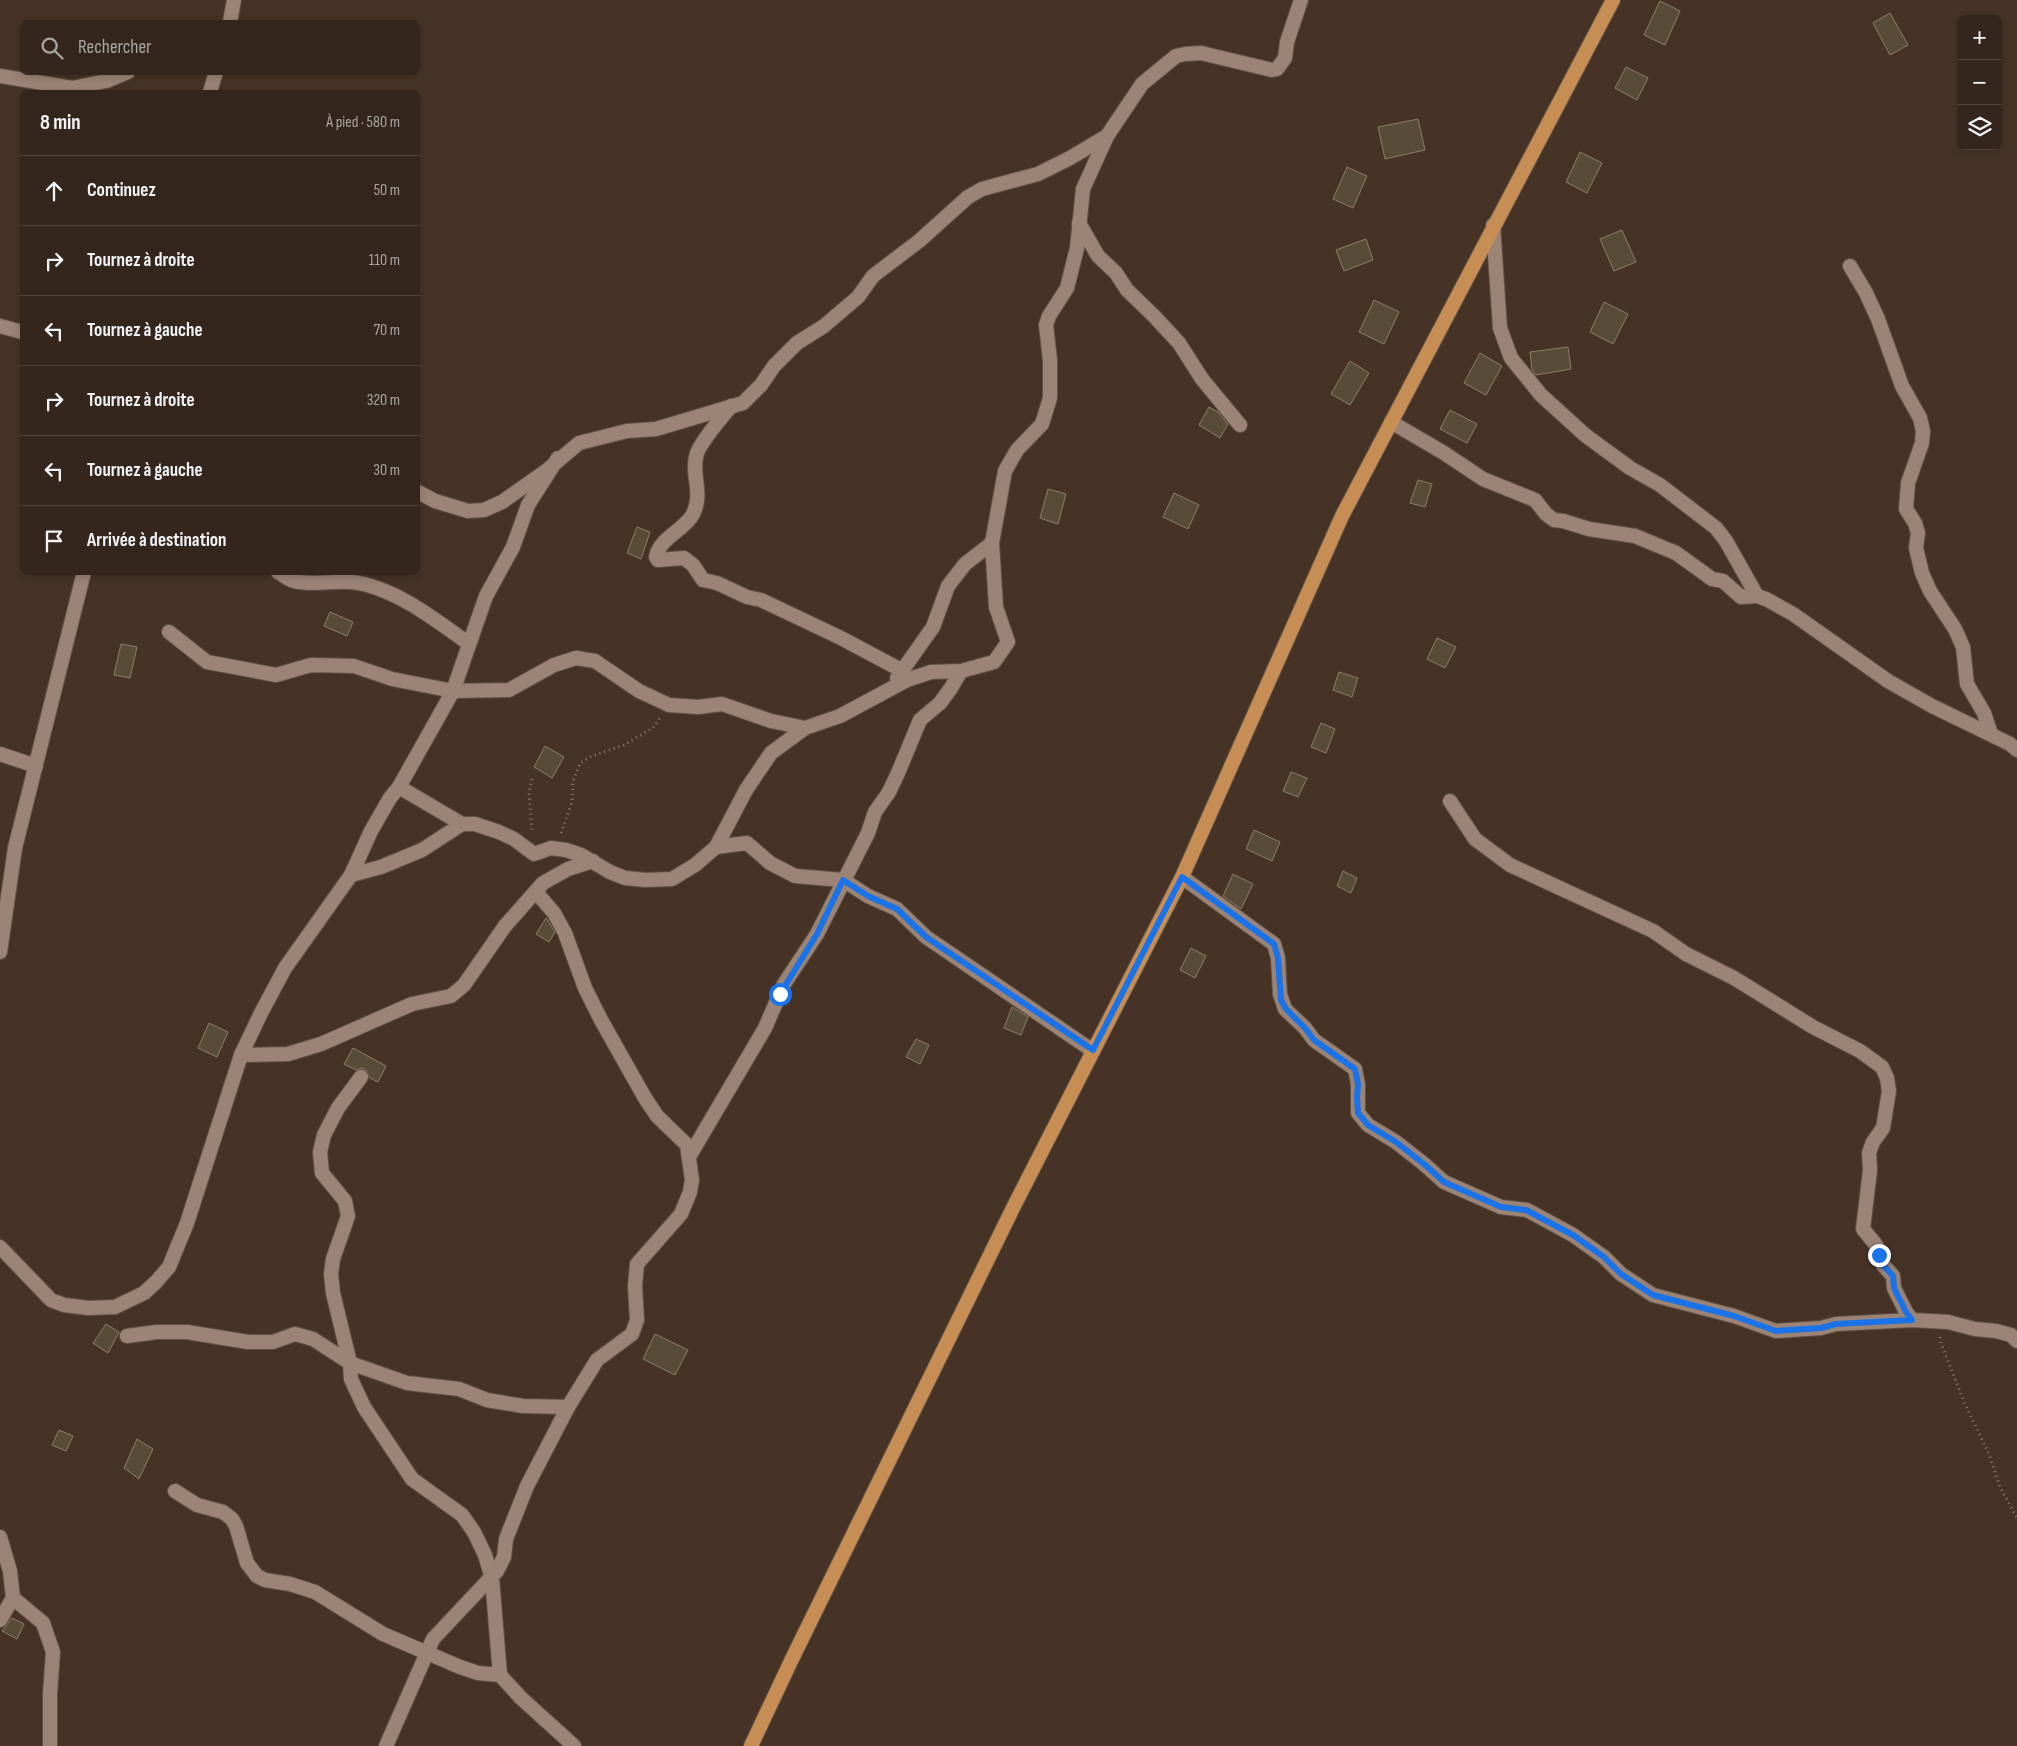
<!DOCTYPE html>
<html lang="fr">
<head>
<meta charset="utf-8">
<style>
  :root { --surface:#34261c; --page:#3f3229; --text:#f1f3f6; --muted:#a9a5a3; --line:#4e433b }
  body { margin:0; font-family:"Sofia Sans Condensed",sans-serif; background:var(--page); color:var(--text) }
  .controls { position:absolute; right:15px; top:15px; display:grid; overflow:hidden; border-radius:8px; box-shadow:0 2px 8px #0003 }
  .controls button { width:45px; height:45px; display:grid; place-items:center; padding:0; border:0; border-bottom:1px solid var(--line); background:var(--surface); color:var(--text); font:25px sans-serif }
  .stop { position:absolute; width:15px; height:15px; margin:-11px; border:4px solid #1a73e8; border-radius:50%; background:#fff }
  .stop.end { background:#1a73e8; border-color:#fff; box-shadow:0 1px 5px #0008 }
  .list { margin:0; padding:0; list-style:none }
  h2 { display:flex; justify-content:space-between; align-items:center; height:65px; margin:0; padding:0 20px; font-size:21px }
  h2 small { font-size:16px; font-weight:400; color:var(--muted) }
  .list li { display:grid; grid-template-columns:32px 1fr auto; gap:15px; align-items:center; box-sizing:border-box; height:70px; padding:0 20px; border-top:1px solid var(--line) }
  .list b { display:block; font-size:19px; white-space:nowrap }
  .list em { font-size:16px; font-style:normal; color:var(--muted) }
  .icon { flex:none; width:28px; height:28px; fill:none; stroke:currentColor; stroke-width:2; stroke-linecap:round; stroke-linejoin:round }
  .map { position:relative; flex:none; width:2017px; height:1746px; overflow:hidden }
  .search { position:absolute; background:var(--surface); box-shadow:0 2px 8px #0003; left:20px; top:20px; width:400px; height:55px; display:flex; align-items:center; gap:12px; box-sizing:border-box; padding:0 18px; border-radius:8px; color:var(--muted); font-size:19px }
  .panel { position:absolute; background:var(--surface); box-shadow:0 2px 8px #0003; left:20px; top:90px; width:400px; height:485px; border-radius:8px }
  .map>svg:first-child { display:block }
  .building { fill:#584c39; stroke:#8c7e69 }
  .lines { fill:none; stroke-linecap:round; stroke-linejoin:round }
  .minor-casing { stroke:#625247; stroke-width:16 }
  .primary-casing { stroke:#625247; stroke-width:16 }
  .path { stroke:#8b7b6f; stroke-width:3; stroke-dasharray:1 4; stroke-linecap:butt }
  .minor { stroke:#9b8476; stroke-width:14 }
  .primary { stroke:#c68e55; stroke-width:14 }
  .route { stroke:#1a73e8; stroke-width:6 }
</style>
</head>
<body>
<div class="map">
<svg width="2017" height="1746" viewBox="0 0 2017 1746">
  <rect width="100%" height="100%" fill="#463326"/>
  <!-- building -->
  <g class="building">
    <polygon points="1660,1 1680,11 1665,45 1644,35"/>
    <polygon points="1890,13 1908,45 1890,55 1873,23"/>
    <polygon points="1626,67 1648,78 1637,100 1615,88"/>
    <polygon points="1418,119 1425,150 1385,159 1378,127"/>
    <polygon points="1580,152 1602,163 1587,193 1566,182"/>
    <polygon points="1347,167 1367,176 1353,208 1333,199"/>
    <polygon points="1622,230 1636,262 1614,271 1600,239"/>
    <polygon points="1366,239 1373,260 1344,271 1336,250"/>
    <polygon points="1374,300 1399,312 1384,344 1359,332"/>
    <polygon points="1604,302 1628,314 1613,344 1590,332"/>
    <polygon points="1568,347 1571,369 1536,375 1532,370 1530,352"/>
    <polygon points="1480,353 1502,366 1486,395 1464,383"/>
    <polygon points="1350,361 1369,373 1350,405 1331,394"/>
    <polygon points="1209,407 1218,412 1228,424 1220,438 1199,425"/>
    <polygon points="1450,410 1477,424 1467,443 1440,429"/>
    <polygon points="1418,480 1432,484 1425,507 1410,503"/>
    <polygon points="1048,489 1066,494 1058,524 1040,518"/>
    <polygon points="1174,493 1199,505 1188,529 1163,517"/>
    <polygon points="637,527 650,532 641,559 627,553"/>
    <polygon points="330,612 353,622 347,636 324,626"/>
    <polygon points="1437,638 1456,647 1445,668 1427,659"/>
    <polygon points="121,644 137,647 130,678 114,675"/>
    <polygon points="1339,672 1358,678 1352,697 1333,690"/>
    <polygon points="1321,723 1335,729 1326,753 1311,747"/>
    <polygon points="545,746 564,757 552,778 534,767"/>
    <polygon points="1291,772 1307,778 1298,797 1283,791"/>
    <polygon points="1254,830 1280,842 1272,861 1246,849"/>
    <polygon points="1343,871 1357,878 1351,893 1337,886"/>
    <polygon points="1233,874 1253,884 1241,909 1223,896"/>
    <polygon points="546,918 555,932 549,942 536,934"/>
    <polygon points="1191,948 1206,956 1195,978 1180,970"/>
    <polygon points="1012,1007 1028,1017 1021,1035 1004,1028"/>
    <polygon points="209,1023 228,1032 217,1057 198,1048"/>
    <polygon points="916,1039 929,1045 920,1064 906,1057"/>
    <polygon points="353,1048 386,1066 378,1082 370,1078 366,1070 362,1068 356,1070 344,1064"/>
    <polygon points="106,1324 119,1332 108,1353 93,1343"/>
    <polygon points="655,1334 688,1350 675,1375 643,1359"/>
    <polygon points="59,1430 73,1436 66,1451 52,1445"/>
    <polygon points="137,1439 153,1449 139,1479 124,1468"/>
    <polygon points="12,1618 24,1624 17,1639 2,1631"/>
  </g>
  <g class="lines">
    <!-- minor casing -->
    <g class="minor-casing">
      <g id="minor">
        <polyline points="230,22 234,0"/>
        <polyline points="0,76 72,88 106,81 128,72"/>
        <polyline points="210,92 216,72"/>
        <polyline points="1079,223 1098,256 1116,273 1127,290 1154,316 1179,343 1202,379 1240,425"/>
        <polyline points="1493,225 1500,328 1511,358 1541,395 1585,435 1630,468 1660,485 1716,528 1726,541 1757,596"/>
        <polyline points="1850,266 1866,293 1878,319 1902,386 1920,418 1923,431 1922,443 1908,483 1906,509 1915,523 1918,533 1916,548 1922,573 1930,591 1955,629 1963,647 1967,684 1984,713 1991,734"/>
        <polyline points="0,326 22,332"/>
        <path d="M731,406c-10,13 -28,32 -34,47 -7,21 7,39 -4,61 -8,16 -34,24 -37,43l2,3 26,-2 9,7 10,15 14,3 30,14 14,3 80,38 60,32"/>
        <polyline points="1391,422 1444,453 1483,479 1535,500 1546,514 1554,520 1563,521 1589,529 1635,536 1676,553 1712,579 1723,581 1741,597 1757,596 1766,599 1793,614 1888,681 1932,706 2010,744 2017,750"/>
        <polyline points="418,492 435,501 468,511 484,510 502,502 546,471 579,443 627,431 656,429 743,403 761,385 774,366 797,343 824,326 858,297 873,276 919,241 968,197 982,189 1038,174 1070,158 1107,136 1142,84 1176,56 1185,54 1201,53 1272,70 1277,69 1285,58 1287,42 1301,0"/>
        <path d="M278,572c5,3 11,8 16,9 19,5 39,-1 58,1 42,5 84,38 117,62"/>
        <polyline points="169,632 207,662 276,675 311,665 354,666 392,679 453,691 509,690 554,665 576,658 595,661 639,691 669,705 698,707 722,704 771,721 805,728"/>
        <polyline points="897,678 933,627 948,586 965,564 992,543"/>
        <polyline points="0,754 36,766"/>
        <polyline points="399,787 462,824 475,824 499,832 514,839 534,854 551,848 566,850 581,855 610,872 625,878 646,880 672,879 695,865 716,847 746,790 771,753 805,728 840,716 907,680 931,672 961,671 994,662 1008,642 996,607 992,543 1005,471 1017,450 1042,424 1050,398 1050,360 1046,325 1049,316 1067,288 1077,248 1083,189 1107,136"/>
        <polyline points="1450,801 1475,839 1510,865 1653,931 1686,954 1734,978 1813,1027 1860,1051 1882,1067 1887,1078 1889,1091 1883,1128 1873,1142 1869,1153 1870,1170 1863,1229 1876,1245 1883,1265 1893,1276 1894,1288 1906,1312 1912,1320"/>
        <polyline points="716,847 747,843 770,863 795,876 843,880 868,896 897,909 926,937 1093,1051"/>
        <polyline points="351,875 381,867 422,850 462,824"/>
        <polyline points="1182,877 1274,944 1278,958 1280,994 1285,1009 1305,1028 1314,1040 1355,1069 1358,1084 1358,1113 1368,1125 1396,1142 1424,1164 1444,1182 1501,1207 1527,1210 1573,1235 1604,1257 1621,1274 1653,1295 1734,1316 1776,1331 1821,1328 1836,1324 1912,1320 1948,1322 1975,1329 1996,1331 2011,1335 2017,1341"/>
        <polyline points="0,952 15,848 84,572"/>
        <polyline points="241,1055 288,1054 321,1044 412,1004 451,996 464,985 505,926 543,883 568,869 593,861"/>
        <polyline points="361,1077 338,1108 324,1135 320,1152 322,1173 345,1201 348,1216 333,1259 331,1274 333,1293 350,1363 351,1379 364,1407 412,1479 462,1515 474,1532 485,1555 492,1578 500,1675 521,1698 574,1746"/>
        <polyline points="689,1157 765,1028 784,984 817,934 868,833 875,812 889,792 898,773 920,720 940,703 951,688 961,671"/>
        <polyline points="0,1247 51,1300 64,1305 89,1308 115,1307 144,1293 156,1282 169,1267 187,1223 241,1055 261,1013 285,968 351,875 371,831 390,798 399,787 453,691 486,596 513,547 528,505 558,458"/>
        <polyline points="127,1336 157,1332 187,1332 248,1342 273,1342 295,1334 313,1339 350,1363 407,1383 459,1389 487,1400 523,1406 568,1407"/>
        <polyline points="175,1491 197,1505 223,1512 232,1519 236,1526 247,1563 257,1576 265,1580 290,1584 315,1592 383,1634 460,1667 478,1673 500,1675"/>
        <polyline points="0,1537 10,1571 13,1598 43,1623 53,1652 50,1694 50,1746"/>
        <polyline points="0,1620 13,1598"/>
        <polyline points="386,1746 433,1639 497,1571 504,1557 506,1539 527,1486 568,1407 597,1360 632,1334 637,1320 635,1286 637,1264 681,1214 690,1192 692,1180 687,1145 657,1116 645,1098 601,1020 585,988 565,933 554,913 536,892"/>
      </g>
    </g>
    <!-- primary casing -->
    <g class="primary-casing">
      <polyline id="primary" points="751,1746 791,1661 1013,1208 1182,877 1342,516 1613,0"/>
    </g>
    <!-- path -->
    <g class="path">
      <polyline points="532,779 529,792 532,832"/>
      <polyline points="561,833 572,802 573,781 580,763 592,756 624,745 653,728 660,718"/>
      <polyline points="1940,1337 1941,1343 1964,1402 1989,1454 2000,1487 2017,1518"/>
    </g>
    <!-- minor -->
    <use href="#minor" class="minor"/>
    <!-- primary -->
    <use href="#primary" class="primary"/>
  </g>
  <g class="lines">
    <!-- route -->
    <polyline class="route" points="780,994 817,934 843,880 868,896 897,909 926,937 1093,1050 1182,877 1274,944 1278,958 1281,1000 1286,1009 1305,1028 1314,1040 1355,1069 1358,1084 1357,1098 1358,1113 1368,1125 1396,1142 1424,1164 1444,1182 1501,1207 1526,1210 1573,1235 1604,1257 1621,1274 1653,1295 1734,1316 1776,1331 1821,1328 1836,1324 1912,1320 1906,1312 1894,1288 1893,1276 1883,1265 1879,1255"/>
  </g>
</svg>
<div class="controls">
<button>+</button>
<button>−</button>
<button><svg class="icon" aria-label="layers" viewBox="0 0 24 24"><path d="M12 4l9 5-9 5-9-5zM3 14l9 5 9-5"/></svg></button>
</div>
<div class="stop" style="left:780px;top:994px"></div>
<div class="stop end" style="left:1879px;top:1255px"></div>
<div class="search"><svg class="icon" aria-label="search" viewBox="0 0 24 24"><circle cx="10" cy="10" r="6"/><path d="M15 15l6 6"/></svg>Rechercher</div>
<section class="panel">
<h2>8 min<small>À pied · 580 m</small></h2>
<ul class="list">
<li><svg class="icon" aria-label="ahead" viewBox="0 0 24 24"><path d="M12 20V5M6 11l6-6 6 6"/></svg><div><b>Continuez</b></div><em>50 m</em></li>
<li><svg class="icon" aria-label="right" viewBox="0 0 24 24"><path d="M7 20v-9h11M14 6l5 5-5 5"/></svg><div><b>Tournez à droite</b></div><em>110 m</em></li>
<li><svg class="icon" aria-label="left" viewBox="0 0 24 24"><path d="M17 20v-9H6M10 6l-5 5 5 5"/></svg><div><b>Tournez à gauche</b></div><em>70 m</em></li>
<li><svg class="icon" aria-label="right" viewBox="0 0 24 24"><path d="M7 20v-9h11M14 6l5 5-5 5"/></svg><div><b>Tournez à droite</b></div><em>320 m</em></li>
<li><svg class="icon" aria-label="left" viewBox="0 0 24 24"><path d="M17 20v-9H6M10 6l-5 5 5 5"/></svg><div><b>Tournez à gauche</b></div><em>30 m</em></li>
<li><svg class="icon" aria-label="arrive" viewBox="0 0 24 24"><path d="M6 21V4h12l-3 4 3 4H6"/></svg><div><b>Arrivée à destination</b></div></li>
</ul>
</section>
</div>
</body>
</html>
